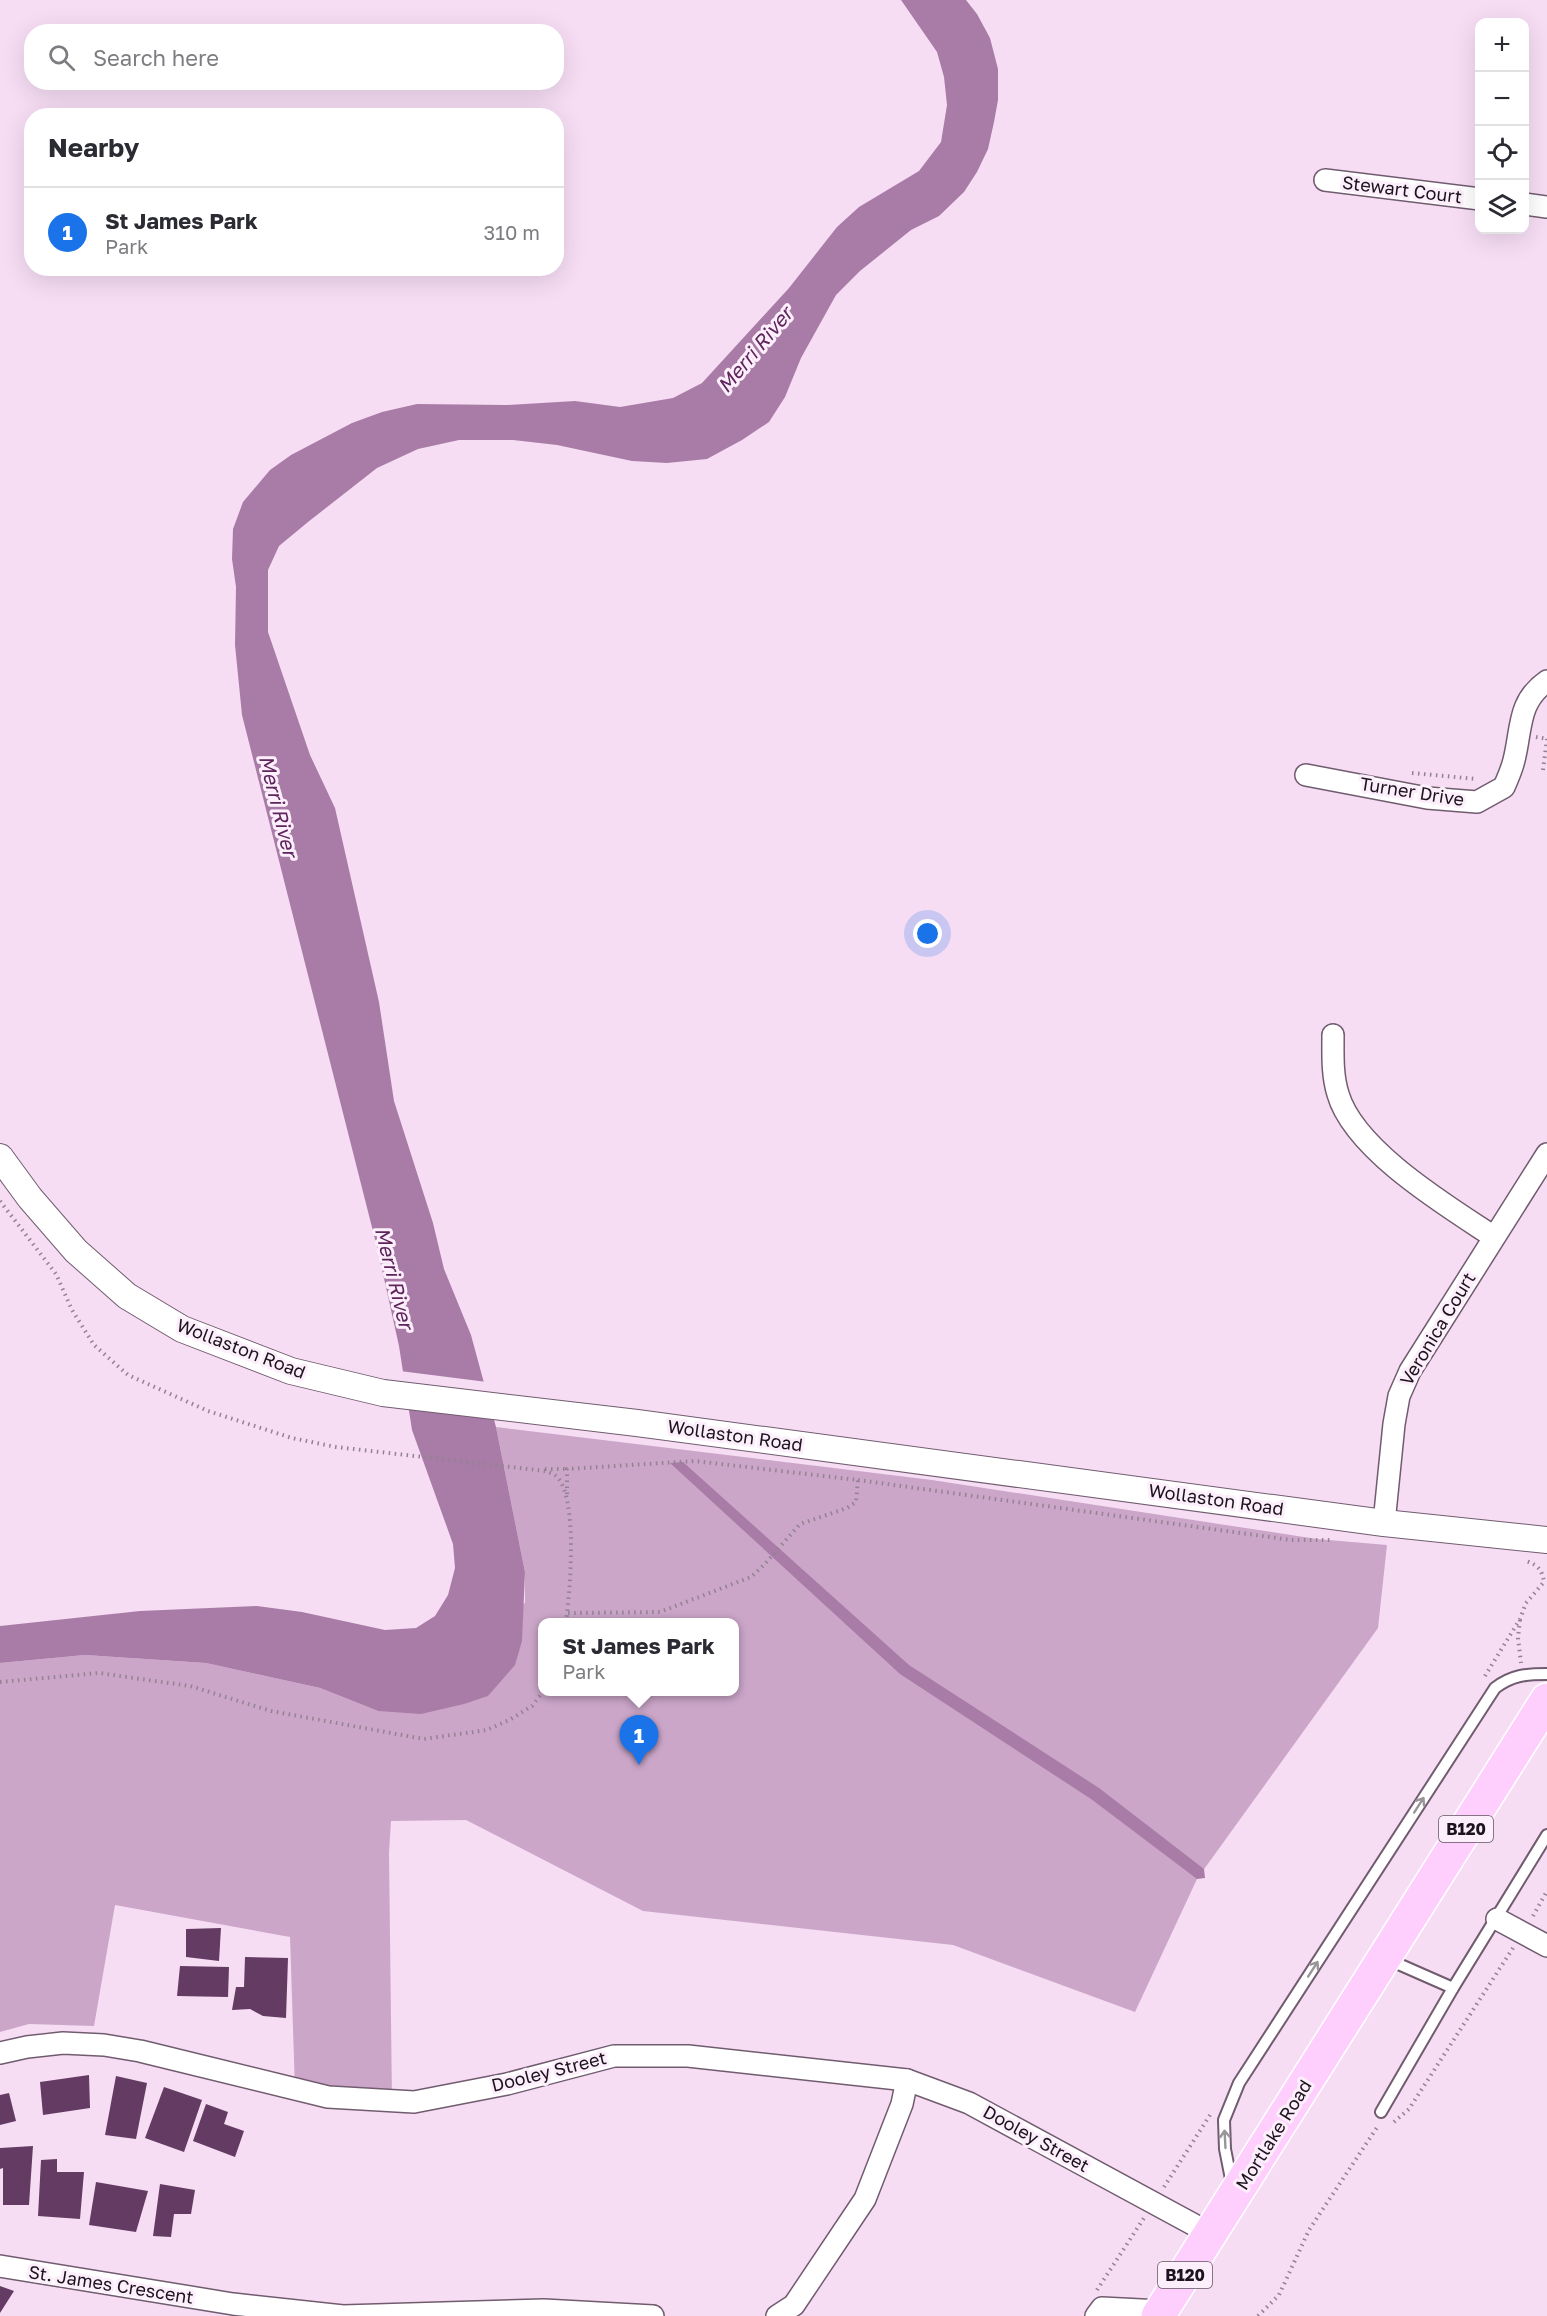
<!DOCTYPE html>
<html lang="en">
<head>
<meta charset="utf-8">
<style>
  :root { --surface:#fff; --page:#f7f7f7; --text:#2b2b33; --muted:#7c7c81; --line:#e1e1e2; --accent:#1a73e8 }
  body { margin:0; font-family:"Golos Text",sans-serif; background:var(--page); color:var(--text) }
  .controls { position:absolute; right:18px; top:18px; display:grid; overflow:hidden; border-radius:12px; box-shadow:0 6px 24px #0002 }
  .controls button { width:54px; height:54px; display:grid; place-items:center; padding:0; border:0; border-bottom:2px solid var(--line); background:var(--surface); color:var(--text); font:30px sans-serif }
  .you { position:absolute; left:928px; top:934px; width:21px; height:21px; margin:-15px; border:4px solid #fff; border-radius:50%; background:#1a73e8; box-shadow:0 0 0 9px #1a73e833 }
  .badge { display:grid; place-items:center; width:39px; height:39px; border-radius:50%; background:var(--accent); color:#fff; font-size:20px; font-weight:700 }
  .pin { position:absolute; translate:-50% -50px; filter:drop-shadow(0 2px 3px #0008) }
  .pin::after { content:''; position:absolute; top:32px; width:21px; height:18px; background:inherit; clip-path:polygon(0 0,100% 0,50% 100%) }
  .popup { position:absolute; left:538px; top:1618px; width:201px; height:78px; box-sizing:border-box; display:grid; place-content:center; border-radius:12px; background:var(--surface); filter:drop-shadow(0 2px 4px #0005); font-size:20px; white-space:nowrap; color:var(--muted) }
  .popup b { font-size:22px; color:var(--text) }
  .popup::after { content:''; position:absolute; left:50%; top:100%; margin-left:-12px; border:12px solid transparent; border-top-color:var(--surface) }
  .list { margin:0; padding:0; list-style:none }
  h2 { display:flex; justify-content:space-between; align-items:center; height:78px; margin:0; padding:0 24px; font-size:26px }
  h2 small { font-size:20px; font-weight:400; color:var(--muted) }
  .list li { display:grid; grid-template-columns:39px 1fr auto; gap:18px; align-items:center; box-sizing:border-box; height:90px; padding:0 24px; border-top:2px solid var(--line) }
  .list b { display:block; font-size:22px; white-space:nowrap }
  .list p { margin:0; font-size:20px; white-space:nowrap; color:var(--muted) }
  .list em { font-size:20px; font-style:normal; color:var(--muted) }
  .icon { flex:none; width:33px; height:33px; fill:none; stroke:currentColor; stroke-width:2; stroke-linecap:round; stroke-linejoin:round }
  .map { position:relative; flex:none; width:1547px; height:2316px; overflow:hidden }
  .search { position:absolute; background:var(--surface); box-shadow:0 6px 24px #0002; left:24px; top:24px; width:540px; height:66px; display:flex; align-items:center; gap:15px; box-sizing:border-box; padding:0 21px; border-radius:24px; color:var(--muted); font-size:22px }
  .panel { position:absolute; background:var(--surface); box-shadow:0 6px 24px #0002; left:24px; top:108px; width:540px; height:168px; border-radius:24px }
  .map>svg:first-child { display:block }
  .green { fill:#cba6c9; fill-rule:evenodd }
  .water { fill:#a97ca7 }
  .pier { fill:#f6ddf4 }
  .building { fill:#643b62 }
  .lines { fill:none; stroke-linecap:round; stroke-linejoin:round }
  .service-casing { stroke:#715c6f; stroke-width:14 }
  .minor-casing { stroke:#715c6f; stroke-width:24 }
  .tertiary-casing { stroke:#715c6f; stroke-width:28 }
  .primary-casing { stroke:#fff; stroke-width:36 }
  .path { stroke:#938292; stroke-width:4; stroke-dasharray:1.5 4.5; stroke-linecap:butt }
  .service { stroke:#fff; stroke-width:10 }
  .minor { stroke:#fff; stroke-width:21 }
  .tertiary { stroke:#fff; stroke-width:26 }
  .primary { stroke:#fecefc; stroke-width:33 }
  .oneway { stroke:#999599 }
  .labels { text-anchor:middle; stroke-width:6; stroke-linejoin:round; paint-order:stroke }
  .shield { fill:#fdeefc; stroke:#60555f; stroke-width:1.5 }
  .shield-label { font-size:16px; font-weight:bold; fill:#1c141c }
  .street-label { font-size:18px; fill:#1c141c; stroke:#fdeefc }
  .water-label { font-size:20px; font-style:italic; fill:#5d255c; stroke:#fdeefc }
</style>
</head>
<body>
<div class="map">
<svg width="1547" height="2316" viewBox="0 0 1547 2316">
  <rect width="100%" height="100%" fill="#f6ddf4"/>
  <!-- green -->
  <path class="green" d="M496,1427l436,53 385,59 70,6 -9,83 -181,251 -62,133 -182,-67 -310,-34 -177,-91 -75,1 -2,32 3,248 -97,-11 -5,-153 -175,-32 -21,121 -65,-2 -29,8v-369l85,-8 121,8 114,25 58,23 147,-108v-31zM543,1622h192v70h-192z"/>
  <!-- water -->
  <g class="water">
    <polygon points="901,0 966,0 977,14 990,38 998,69 998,100 994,122 988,149 977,172 964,192 939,216 911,230 860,271 836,295 801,358 785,397 769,422 742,440 707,459 667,463 632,461 557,445 513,440 459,440 418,449 377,468 308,522 279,546 268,570 268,632 310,755 335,808 379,1002 394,1101 433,1223 444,1269 471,1335 496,1427 525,1572 522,1641 515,1665 488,1696 464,1704 421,1714 378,1711 320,1688 206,1663 85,1655 0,1663 0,1626 140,1611 257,1606 302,1612 385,1630 416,1628 435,1616 448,1595 455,1568 453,1544 412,1430 399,1346 377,1247 242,715 235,645 236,587 232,559 233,529 243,502 270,470 291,455 352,423 382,412 417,404 506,405 575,401 620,407 673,398 702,383 789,288 837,227 859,207 919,171 941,142 947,105 944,77 937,52"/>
    <polygon points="683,1462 909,1665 1099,1788 1204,1869 1205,1878 1197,1879 1091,1799 900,1674 670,1463"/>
  </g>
  <!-- pier -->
  <polygon class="pier" points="400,1371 487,1382 496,1415 405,1403"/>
  <!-- building -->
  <g class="building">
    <polygon points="221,1928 219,1961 186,1957 186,1929"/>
    <polygon points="245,1957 288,1958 286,2018 263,2016 250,2009 232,2010 236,1987 244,1987"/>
    <polygon points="180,1966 229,1967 228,1997 177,1996"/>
    <polygon points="89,2075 90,2108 43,2115 40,2082"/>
    <polygon points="116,2076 147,2083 136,2139 105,2135"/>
    <polygon points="164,2087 202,2100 184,2152 145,2138"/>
    <polygon points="9,2093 16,2121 0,2125 0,2095"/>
    <polygon points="206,2104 228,2112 224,2124 244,2131 235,2157 193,2141"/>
    <polygon points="33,2146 29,2205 3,2205 3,2168 0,2169 0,2148"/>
    <polygon points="57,2159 57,2172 84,2172 80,2219 38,2216 41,2160"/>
    <polygon points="96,2182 148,2191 136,2232 89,2225"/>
    <polygon points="160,2184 195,2190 191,2214 174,2214 171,2237 153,2236"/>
    <polygon points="0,2286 14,2291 0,2313"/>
  </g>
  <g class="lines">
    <!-- service casing -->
    <g class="service-casing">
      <g id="service">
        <polyline points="1387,1959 1453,1988"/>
        <polyline points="1381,2112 1453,1988 1547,1835"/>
        <path d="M1232,2184l-7,-35 -1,-29 15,-37 256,-395c17,-13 31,-14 52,-14"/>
      </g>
    </g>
    <!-- minor casing -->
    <g class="minor-casing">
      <g id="minor">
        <polyline points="1325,180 1480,199"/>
        <polyline points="1524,204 1547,207"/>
        <path d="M1306,775l121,23 50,4 27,-15c4,-9 8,-18 10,-27 8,-31 3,-58 33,-79"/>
        <path d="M1333,1035c0,20 -1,40 5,59 16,56 109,112 156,143"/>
        <polyline points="1384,1523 1394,1424 1399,1396 1410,1371 1547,1154"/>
        <polyline points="1497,1919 1547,1946"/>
        <polyline points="0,2053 27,2047 63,2043 104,2045 140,2051 328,2097 414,2102 507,2084 614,2056 688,2056 907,2080 969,2103 1211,2234"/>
        <polyline points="0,2266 233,2304 343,2316 544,2310 653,2316"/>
        <polyline points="777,2316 794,2305 865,2199 902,2104 907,2080"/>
        <polyline points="1096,2316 1102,2308 1161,2311"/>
      </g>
    </g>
    <!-- tertiary casing -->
    <g class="tertiary-casing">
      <polyline id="tertiary" points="0,1157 30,1198 76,1251 127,1296 182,1329 291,1371 383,1393 637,1423 1384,1523 1547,1540"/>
    </g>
    <!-- primary casing -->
    <g class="primary-casing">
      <polyline id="primary" points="1158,2316 1547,1700"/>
    </g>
    <!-- path -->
    <g class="path">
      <polyline points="1536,737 1547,739"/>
      <polyline points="1543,770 1547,739"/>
      <polyline points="1412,773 1476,779"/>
      <path d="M0,1201l56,73 16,36 22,35 34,30 80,36 84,27 44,9 210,24c4,2 9,3 12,7 20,24 12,113 8,144"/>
      <polyline points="545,1469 567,1469"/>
      <polyline points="858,1480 1291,1540 1330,1540"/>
      <polyline points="567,1494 567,1469 695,1461 858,1480 856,1502 847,1508 800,1524 764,1565 751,1577 660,1612 567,1613"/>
      <polyline points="1520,1620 1518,1638 1521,1663"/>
      <path d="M1485,1676l35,-57 6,-16 18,-21c-2,-12 -6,-17 -18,-21"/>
      <polyline points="0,1682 99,1673 190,1686 271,1711 424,1739 487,1730 511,1719 532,1706 543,1692"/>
      <polyline points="1533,1916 1547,1891"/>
      <polyline points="1394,2122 1409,2109 1513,1948"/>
      <polyline points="1164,2187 1210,2115"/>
      <polyline points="1097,2290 1144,2218"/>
      <polyline points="1258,2316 1279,2295 1309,2230 1378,2126"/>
    </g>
    <!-- service -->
    <use href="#service" class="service"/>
    <!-- minor -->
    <use href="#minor" class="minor"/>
    <!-- tertiary -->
    <use href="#tertiary" class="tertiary"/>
    <!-- primary -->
    <use href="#primary" class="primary"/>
  </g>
  <!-- one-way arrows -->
  <defs><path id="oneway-shaft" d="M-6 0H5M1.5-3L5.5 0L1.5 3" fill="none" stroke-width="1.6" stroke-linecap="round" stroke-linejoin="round" transform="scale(1.5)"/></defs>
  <g class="oneway">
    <use href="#oneway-shaft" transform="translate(1419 1805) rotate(-57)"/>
    <use href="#oneway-shaft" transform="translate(1313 1969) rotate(-57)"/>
    <use href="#oneway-shaft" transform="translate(1225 2139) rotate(-93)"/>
  </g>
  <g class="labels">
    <!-- shield labels -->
    <g class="shield">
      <rect x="1439" y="1816" width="54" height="26" rx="4.5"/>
      <rect x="1158" y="2262" width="54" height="26" rx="4.5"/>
    </g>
    <g class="shield-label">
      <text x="1466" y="1835">B120</text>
      <text x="1185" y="2281">B120</text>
    </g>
    <!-- street labels -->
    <g class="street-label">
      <text transform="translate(1402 190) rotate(7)" y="6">Stewart Court</text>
      <text transform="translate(1412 792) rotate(9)" y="6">Turner Drive</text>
      <text transform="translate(1438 1329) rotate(-59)" y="6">Veronica Court</text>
      <text transform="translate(241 1349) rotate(21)" y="6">Wollaston Road</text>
      <text transform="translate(735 1436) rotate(8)" y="6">Wollaston Road</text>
      <text transform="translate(1216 1500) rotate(8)" y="6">Wollaston Road</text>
      <text transform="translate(549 2072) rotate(-14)" y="6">Dooley Street</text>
      <text transform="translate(1274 2135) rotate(-58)" y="6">Mortlake Road</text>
      <text transform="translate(1036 2139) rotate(29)" y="6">Dooley Street</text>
      <text transform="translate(111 2285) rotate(9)" y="6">St. James Crescent</text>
    </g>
    <!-- water labels -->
    <g class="water-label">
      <text transform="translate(755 350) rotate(-50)" y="7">Merri River</text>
      <text transform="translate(278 806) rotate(76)" y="7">Merri River</text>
      <text transform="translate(394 1278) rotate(76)" y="7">Merri River</text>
    </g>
  </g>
</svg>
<div class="controls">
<button>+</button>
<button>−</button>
<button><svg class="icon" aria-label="locate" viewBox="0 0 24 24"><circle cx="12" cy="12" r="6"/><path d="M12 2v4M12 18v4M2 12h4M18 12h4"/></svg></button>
<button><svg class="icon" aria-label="layers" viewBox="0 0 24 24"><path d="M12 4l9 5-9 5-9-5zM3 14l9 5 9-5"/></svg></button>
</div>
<div class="you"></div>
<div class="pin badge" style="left:639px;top:1765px">1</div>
<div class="popup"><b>St James Park</b>Park</div>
<div class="search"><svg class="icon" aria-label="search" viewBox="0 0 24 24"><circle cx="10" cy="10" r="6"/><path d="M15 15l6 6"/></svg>Search here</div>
<section class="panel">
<h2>Nearby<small></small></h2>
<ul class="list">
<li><span class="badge">1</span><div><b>St James Park</b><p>Park</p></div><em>310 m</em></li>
</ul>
</section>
</div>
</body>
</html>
